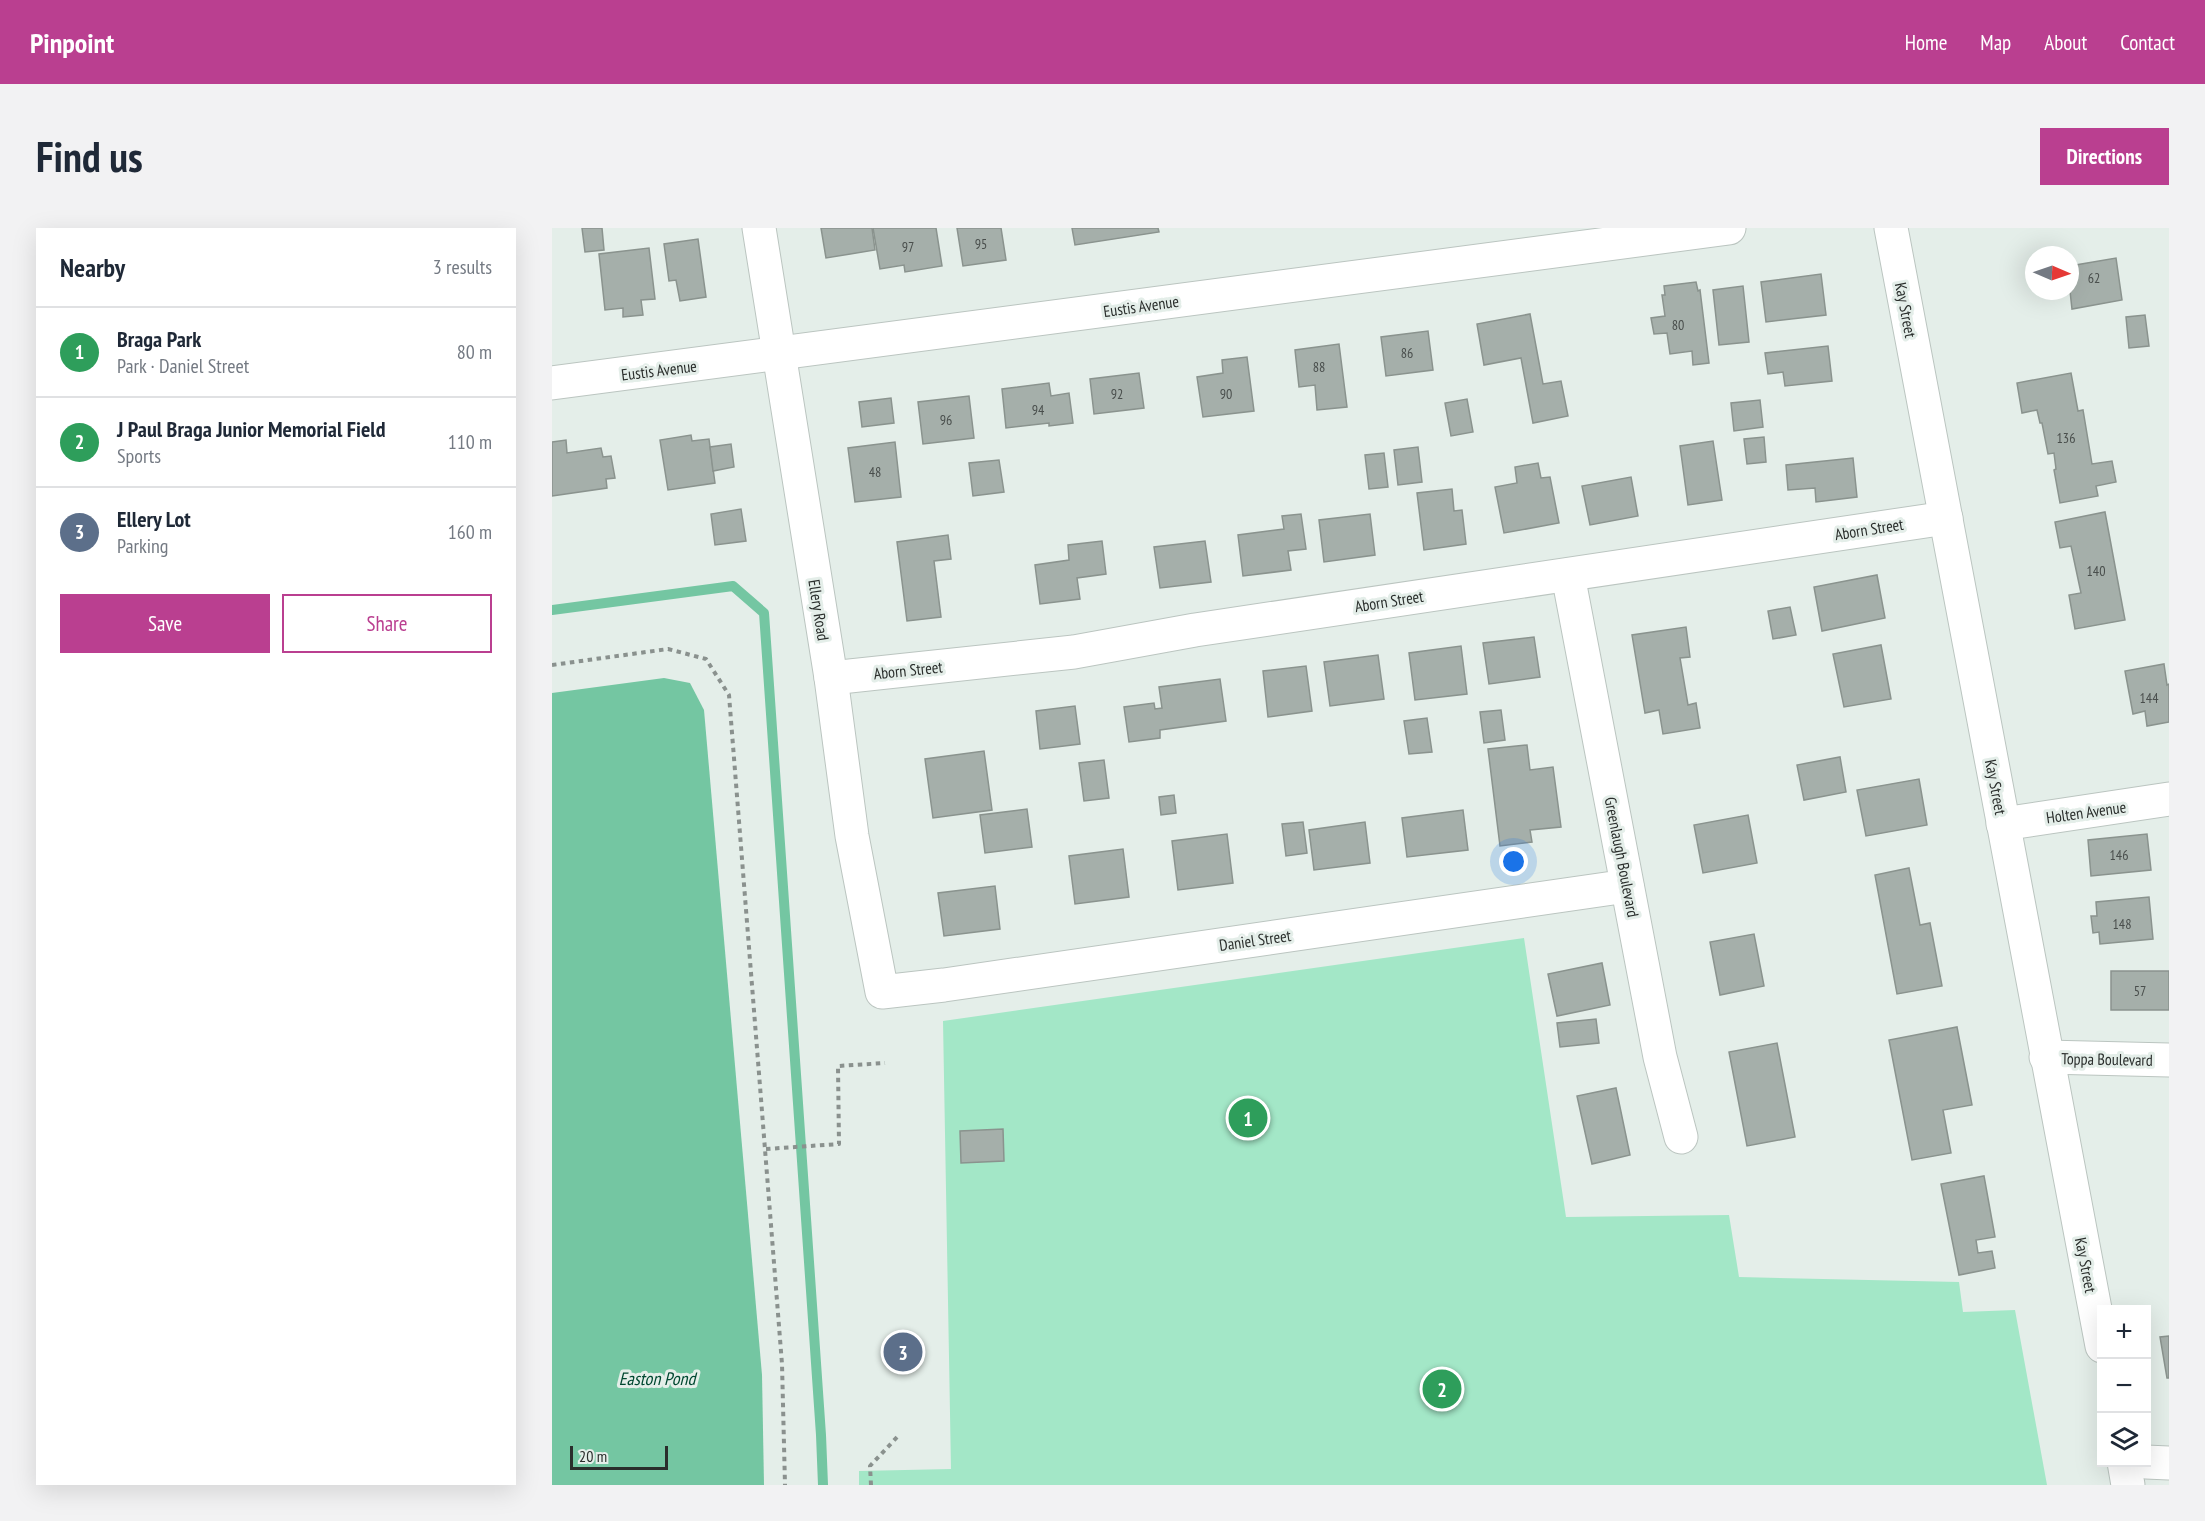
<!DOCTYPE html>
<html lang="en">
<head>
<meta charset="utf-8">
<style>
  :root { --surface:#fff; --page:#f2f2f3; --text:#1f2937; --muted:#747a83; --line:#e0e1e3; --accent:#ba3f90 }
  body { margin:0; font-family:"PT Sans Narrow",sans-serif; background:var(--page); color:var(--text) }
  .controls { position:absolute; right:18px; bottom:18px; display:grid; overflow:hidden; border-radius:0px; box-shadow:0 6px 24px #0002 }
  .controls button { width:54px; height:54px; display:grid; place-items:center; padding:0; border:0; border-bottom:2px solid var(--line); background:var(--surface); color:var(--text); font:30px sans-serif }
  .compass { position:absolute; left:1473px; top:18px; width:54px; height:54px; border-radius:50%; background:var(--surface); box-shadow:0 6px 24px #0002; rotate:92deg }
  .scale { position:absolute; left:18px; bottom:15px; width:98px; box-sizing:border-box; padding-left:6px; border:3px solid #2a2e2c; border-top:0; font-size:16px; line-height:21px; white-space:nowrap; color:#2a2e2c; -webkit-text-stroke:4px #e4eee9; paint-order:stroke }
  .you { position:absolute; left:962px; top:634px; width:21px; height:21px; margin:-15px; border:4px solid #fff; border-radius:50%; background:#1a73e8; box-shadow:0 0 0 9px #1a73e833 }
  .badge { display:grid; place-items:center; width:39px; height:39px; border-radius:50%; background:var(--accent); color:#fff; font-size:20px; font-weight:700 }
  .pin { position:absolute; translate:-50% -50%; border:3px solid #fff; box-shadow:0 2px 6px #0006 }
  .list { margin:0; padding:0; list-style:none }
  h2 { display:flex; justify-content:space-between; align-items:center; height:78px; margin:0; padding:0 24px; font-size:26px }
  h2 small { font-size:20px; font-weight:400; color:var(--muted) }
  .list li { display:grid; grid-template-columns:39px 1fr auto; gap:18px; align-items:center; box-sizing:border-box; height:90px; padding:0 24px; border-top:2px solid var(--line) }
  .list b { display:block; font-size:22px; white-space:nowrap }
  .list p { margin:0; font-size:20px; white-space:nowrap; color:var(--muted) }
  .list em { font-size:20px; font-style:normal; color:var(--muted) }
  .actions { display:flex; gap:12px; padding:18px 24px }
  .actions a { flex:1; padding:14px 0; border:2px solid var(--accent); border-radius:0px; text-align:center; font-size:21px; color:var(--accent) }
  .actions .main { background:var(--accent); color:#fff }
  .icon { flex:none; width:33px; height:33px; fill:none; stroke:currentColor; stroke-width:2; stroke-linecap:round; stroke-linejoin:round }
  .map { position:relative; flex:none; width:1617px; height:1257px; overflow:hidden; border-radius:0px }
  header { display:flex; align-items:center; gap:36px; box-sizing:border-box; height:84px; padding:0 30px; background:var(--accent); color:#fff }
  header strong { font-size:28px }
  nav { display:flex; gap:33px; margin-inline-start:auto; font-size:21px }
  .intro { display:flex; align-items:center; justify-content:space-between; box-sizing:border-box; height:144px; padding:0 36px }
  h1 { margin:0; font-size:42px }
  .button { padding:15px 27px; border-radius:0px; background:var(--accent); color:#fff; font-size:21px; font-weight:700 }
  main { display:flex; gap:36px; padding:0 36px }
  aside { flex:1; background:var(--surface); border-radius:0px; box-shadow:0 6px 24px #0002 }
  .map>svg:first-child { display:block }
  .green { fill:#a3e7c7 }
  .water { fill:#74c6a2 }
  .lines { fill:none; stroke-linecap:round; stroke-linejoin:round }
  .stream { stroke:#74c6a2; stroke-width:10 }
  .building { fill:#a5afaa; stroke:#8a938e; stroke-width:1.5 }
  .minor-casing { stroke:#bbc5c0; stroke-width:35 }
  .path { stroke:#8a918e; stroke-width:4; stroke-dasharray:4.5 4.5; stroke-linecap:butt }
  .minor { stroke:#fff; stroke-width:33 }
  .labels { text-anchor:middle; stroke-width:6; stroke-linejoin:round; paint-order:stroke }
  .number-label { font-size:14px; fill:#494e4c }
  .street-label { font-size:16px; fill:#2a2e2c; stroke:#e4eee9 }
  .water-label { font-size:18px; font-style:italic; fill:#004831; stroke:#e4eee9 }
</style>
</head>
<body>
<header>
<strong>Pinpoint</strong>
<nav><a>Home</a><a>Map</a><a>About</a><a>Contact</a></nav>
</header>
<div class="intro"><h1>Find us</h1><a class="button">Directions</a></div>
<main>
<aside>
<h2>Nearby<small>3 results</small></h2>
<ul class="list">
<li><span class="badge" style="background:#2e9e5b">1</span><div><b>Braga Park</b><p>Park · Daniel Street</p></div><em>80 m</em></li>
<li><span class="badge" style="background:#2e9e5b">2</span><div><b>J Paul Braga Junior Memorial Field</b><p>Sports</p></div><em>110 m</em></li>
<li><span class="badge" style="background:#5c6f8a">3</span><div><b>Ellery Lot</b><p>Parking</p></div><em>160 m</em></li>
</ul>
<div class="actions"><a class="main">Save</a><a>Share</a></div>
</aside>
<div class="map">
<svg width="1617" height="1257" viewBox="0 0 1617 1257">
  <rect width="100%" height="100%" fill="#e4eee9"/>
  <!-- green -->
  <polygon class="green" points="972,710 1014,989 1177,987 1187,1049 1407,1054 1411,1084 1463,1082 1495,1257 307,1257 307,1243 399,1241 391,793"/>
  <!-- water -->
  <polygon class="water" points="112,450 138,455 152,482 210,1147 212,1257 0,1257 0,465"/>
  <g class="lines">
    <!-- stream -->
    <polyline class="stream" points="0,382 181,358 212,385 269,1207 271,1257"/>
  </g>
  <!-- building -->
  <g class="building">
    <polygon points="30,0 50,0 52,22 33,24"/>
    <polygon points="269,0 320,0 323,22 274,30"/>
    <polygon points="321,0 384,0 390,38 353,44 352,37 328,41"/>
    <polygon points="405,0 449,0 454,32 411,38"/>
    <polygon points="520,0 606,0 607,4 523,17"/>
    <polygon points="146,11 154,69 128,73 124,52 117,53 112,16"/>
    <polygon points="97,20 103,71 89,72 91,87 71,89 71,80 53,82 47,26"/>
    <polygon points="1564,30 1570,72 1520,81 1518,63 1518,38"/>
    <polygon points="1269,46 1274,87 1214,94 1209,54"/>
    <polygon points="1144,54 1146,63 1148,62 1157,135 1141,137 1140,123 1118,126 1115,105 1102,106 1099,90 1113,88 1110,67 1113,67 1112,58"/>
    <polygon points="1191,58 1197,114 1167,117 1161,62"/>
    <polygon points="978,86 991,156 1009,153 1016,188 981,195 969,130 932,137 925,96"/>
    <polygon points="1593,87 1597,118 1577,120 1574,89"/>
    <polygon points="876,103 881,142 834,148 829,109"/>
    <polygon points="787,116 795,179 765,182 763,157 747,159 743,122"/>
    <polygon points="1276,118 1280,153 1233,158 1231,144 1216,146 1213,125"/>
    <polygon points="695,129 702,183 651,189 645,149 671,145 670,132"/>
    <polygon points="587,145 592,180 542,186 538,151"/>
    <polygon points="1519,145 1526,183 1531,182 1540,236 1560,233 1564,254 1544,258 1546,268 1508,275 1502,242 1504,241 1502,225 1496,226 1490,195 1488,195 1485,182 1470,185 1465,155"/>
    <polygon points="497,155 499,168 517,165 521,195 497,198 497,195 454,200 450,161"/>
    <polygon points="417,168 422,210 371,216 366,174"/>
    <polygon points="339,170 342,195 310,199 307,174"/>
    <polygon points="915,171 921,204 899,208 893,175"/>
    <polygon points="1208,172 1211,199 1182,203 1179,175"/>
    <polygon points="139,207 140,213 157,211 163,255 116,262 108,212"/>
    <polygon points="1212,209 1214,234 1195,236 1192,211"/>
    <polygon points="14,212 15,225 49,220 51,229 59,228 63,250 54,251 55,260 0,268 0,214"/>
    <polygon points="1161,213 1170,272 1136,277 1128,218"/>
    <polygon points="343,214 349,269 303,274 296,220"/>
    <polygon points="179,216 182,239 161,243 158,219"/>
    <polygon points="866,219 870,254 846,257 842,222"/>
    <polygon points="832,225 836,259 817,261 813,227"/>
    <polygon points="1301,230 1305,269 1264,274 1263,260 1236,262 1234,237"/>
    <polygon points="447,232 452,264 421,268 417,235"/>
    <polygon points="986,235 989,250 998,249 1007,295 952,305 943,259 965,255 963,239"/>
    <polygon points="1079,249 1086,288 1038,297 1030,258"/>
    <polygon points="900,261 902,283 910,282 914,316 872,322 865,265"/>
    <polygon points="189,281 194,313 163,317 159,286"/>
    <polygon points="1553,284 1573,392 1523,401 1517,367 1529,365 1519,318 1508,320 1503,294"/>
    <polygon points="749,286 754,321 736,323 739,342 691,348 686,307 732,301 730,288"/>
    <polygon points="818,286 823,327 772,334 767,292"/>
    <polygon points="396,307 399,331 382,333 389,389 355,393 345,314"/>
    <polygon points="550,313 554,346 525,350 528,371 488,376 483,337 517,332 516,317"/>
    <polygon points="653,313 659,354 608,360 602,319"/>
    <polygon points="1325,347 1333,390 1270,403 1262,359"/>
    <polygon points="1238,379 1244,407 1221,411 1216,383"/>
    <polygon points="1134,399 1138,429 1128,430 1136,477 1144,475 1148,500 1111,506 1107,482 1093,485 1080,407"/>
    <polygon points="982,409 988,449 937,456 931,415"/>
    <polygon points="1329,417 1339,471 1292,479 1281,426"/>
    <polygon points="909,418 915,466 863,472 857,425"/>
    <polygon points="826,427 832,471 778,478 772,434"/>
    <polygon points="1612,436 1615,457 1617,456 1617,494 1595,498 1593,483 1581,486 1573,443"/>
    <polygon points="754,438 760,483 716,489 711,443"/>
    <polygon points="668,451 674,493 608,502 608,510 577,514 572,479 602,475 603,481 610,480 607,459"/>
    <polygon points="523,478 528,516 488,521 484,483"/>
    <polygon points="949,482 953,512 932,515 928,484"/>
    <polygon points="875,490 880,524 857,526 852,493"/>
    <polygon points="975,517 978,542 1001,539 1009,599 978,602 980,614 948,618 936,521"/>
    <polygon points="432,523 440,582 381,590 373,531"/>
    <polygon points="1288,529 1294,564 1252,572 1245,537"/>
    <polygon points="552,532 557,570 532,573 527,535"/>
    <polygon points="1367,551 1375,597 1314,608 1305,562"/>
    <polygon points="622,567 624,585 609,587 607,569"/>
    <polygon points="475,581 480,619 433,625 428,587"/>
    <polygon points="911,582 916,622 855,629 850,590"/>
    <polygon points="1196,587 1205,635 1151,645 1142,597"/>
    <polygon points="751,594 755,625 734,628 730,596"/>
    <polygon points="813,594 818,635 762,642 757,602"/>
    <polygon points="675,606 681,655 626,662 620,613"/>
    <polygon points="1595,606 1599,642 1539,648 1536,612"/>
    <polygon points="571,621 577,669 523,676 517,628"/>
    <polygon points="1357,640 1368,697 1378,695 1390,758 1345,766 1323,647"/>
    <polygon points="443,658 448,701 392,708 386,665"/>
    <polygon points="1597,669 1601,711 1548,716 1547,704 1541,705 1539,688 1545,688 1544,674"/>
    <polygon points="1202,706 1212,758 1168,767 1158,714"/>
    <polygon points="1050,735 1058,777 1005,788 996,746"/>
    <rect x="1559" y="743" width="58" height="39"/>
    <polygon points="1044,791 1047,815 1008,819 1005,795"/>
    <polygon points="1405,799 1420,877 1391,882 1399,925 1360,932 1337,812"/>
    <polygon points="1225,815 1243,909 1195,918 1177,824"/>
    <polygon points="1064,860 1078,927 1040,936 1025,868"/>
    <polygon points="451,901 452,933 409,935 408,903"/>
    <polygon points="1432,948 1443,1009 1424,1012 1426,1025 1440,1023 1443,1040 1407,1047 1389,956"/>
    <polygon points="1617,1108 1617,1150 1615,1150 1608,1109"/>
  </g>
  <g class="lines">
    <!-- minor casing -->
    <g class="minor-casing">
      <g id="minor">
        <polyline points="207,0 279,450 300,608 330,764 392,757 1075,658"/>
        <polyline points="1339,0 1550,1118"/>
        <polyline points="0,155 1177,0"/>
        <polyline points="1016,347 1108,829 1129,909"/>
        <polyline points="279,450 522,424 643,402 1394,290"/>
        <polyline points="1451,596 1617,571"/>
        <polyline points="1494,829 1617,832"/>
        <polyline points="1572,1234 1576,1257"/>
        <polyline points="1594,1234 1617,1235"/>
      </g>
    </g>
    <!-- path -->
    <g class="path">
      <polyline points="0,437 116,421 154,431 177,467 230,1136 233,1257"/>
      <polyline points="214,921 287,916 286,838 333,835"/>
      <polyline points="319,1257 318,1238 348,1206"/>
    </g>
    <!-- minor -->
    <use href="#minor" class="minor"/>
  </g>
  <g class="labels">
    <!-- number labels -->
    <g class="number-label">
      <text x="429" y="21">95</text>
      <text x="356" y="24">97</text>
      <text x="1542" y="55">62</text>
      <text x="1126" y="102">80</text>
      <text x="855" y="130">86</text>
      <text x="767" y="144">88</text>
      <text x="565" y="171">92</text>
      <text x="674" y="171">90</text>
      <text x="486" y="187">94</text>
      <text x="394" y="197">96</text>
      <text x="1514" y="215">136</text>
      <text x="323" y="249">48</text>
      <text x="1544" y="348">140</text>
      <text x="1597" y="475">144</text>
      <text x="1567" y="632">146</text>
      <text x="1570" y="701">148</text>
      <text x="1588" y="768">57</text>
    </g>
    <!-- street labels -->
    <g class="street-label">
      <text transform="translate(589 78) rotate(-8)" y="6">Eustis Avenue</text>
      <text transform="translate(1354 82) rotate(79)" y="6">Kay Street</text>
      <text transform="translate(107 142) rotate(-7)" y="6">Eustis Avenue</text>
      <text transform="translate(1317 301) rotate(-9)" y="6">Aborn Street</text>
      <text transform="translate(837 373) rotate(-9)" y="6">Aborn Street</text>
      <text transform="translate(267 382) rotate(81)" y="6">Ellery Road</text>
      <text transform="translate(356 442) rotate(-6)" y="6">Aborn Street</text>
      <text transform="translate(1444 559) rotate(79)" y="6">Kay Street</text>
      <text transform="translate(1534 584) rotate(-8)" y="6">Holten Avenue</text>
      <text transform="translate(1070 629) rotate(79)" y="6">Greenlaugh Boulevard</text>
      <text transform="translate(703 712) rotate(-8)" y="6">Daniel Street</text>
      <text transform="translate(1555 831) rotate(1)" y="6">Toppa Boulevard</text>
      <text transform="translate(1534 1037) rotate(79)" y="6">Kay Street</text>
    </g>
    <!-- water labels -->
    <g class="water-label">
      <text x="105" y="1157">Easton Pond</text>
    </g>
  </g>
</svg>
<div class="controls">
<button>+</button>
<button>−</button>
<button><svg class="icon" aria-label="layers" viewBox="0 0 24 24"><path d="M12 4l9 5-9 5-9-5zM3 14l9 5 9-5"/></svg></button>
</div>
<svg class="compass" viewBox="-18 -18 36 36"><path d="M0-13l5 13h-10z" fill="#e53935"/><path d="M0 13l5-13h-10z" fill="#747a83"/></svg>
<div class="scale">20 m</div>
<div class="you"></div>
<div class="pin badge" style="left:696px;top:890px;background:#2e9e5b">1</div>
<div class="pin badge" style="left:890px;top:1161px;background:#2e9e5b">2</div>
<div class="pin badge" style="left:351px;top:1124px;background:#5c6f8a">3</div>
</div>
</main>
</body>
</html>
